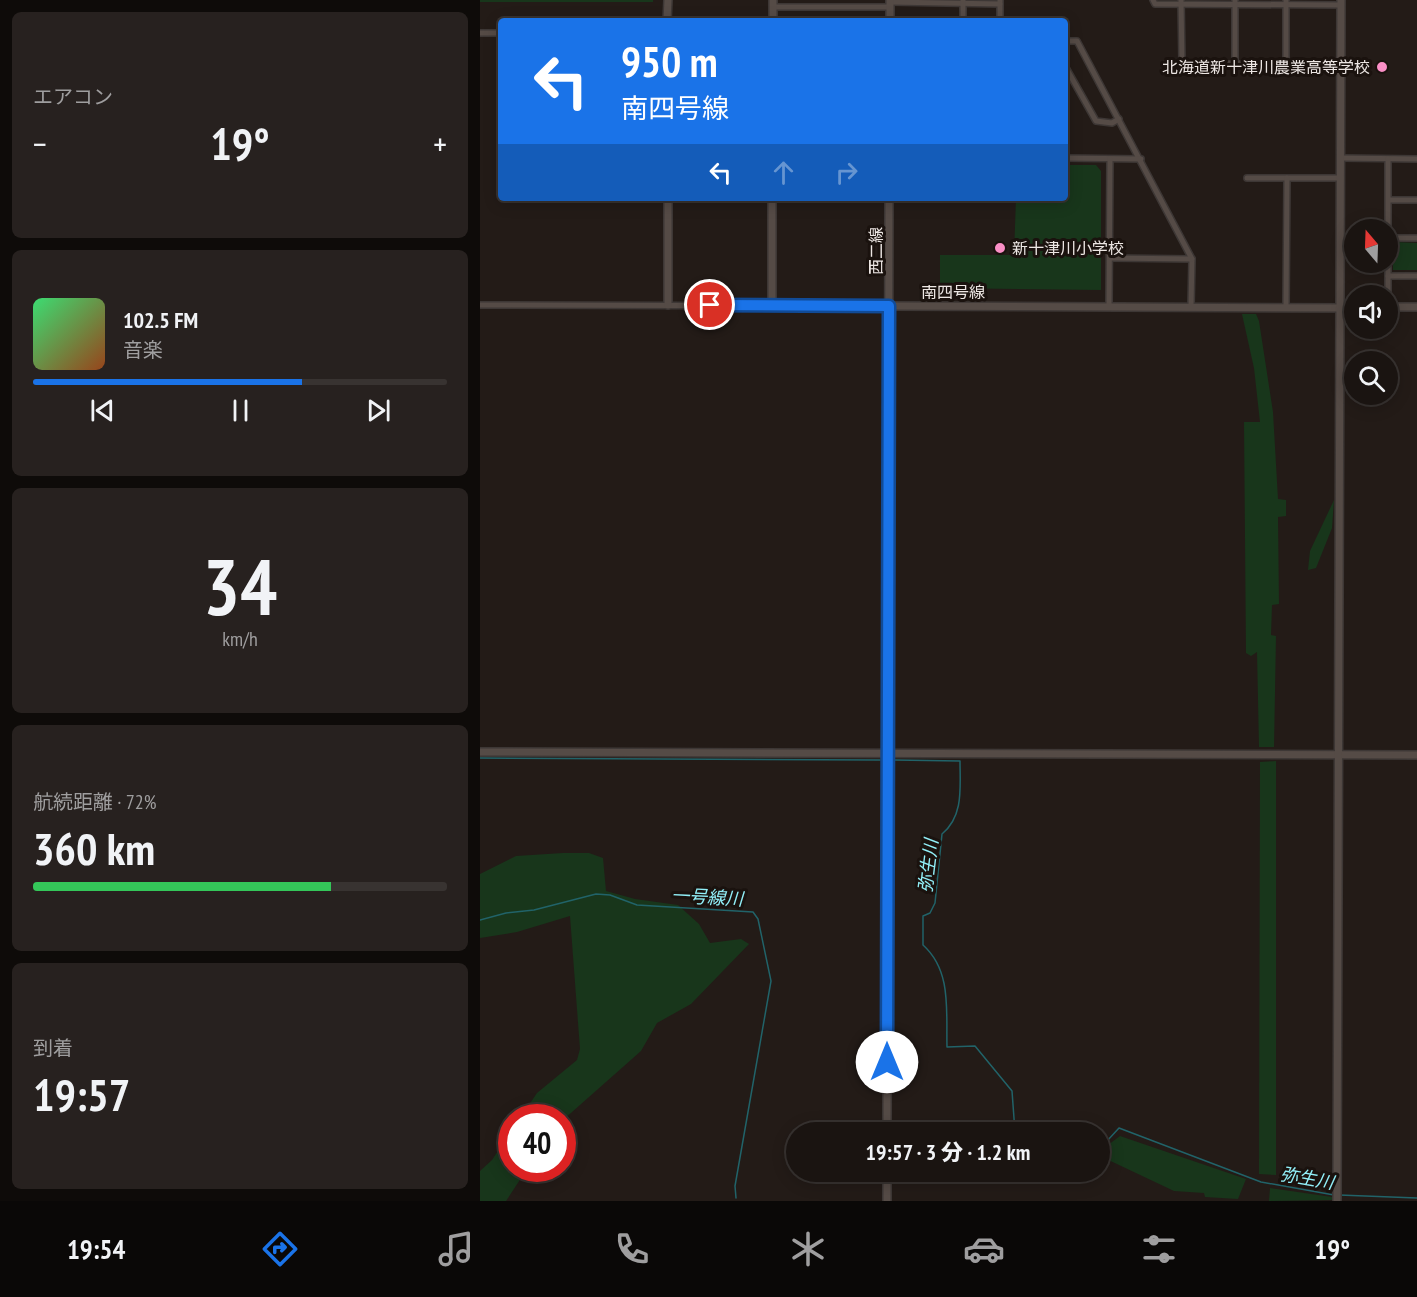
<!DOCTYPE html>
<html lang="ja">
<head>
<meta charset="utf-8">
<style>
	:root { --surface:#1a1411; --page:#27211f; --text:#f1f3f6; --muted:#9f9e9f; --line:#383331; --accent:#1a73e8 }
	body { margin:0; font-family:"PT Sans Narrow","Noto Sans JP",sans-serif; background:var(--page); color:var(--text); height:100vh; display:flex; flex-direction:column; font-size:22px; white-space:nowrap }
	* { box-sizing:border-box; margin:0 }
	p { font-size:20px; color:var(--muted) }
	.icon { flex:none; width:33px; height:33px; fill:none; stroke:currentColor; stroke-width:2; stroke-linecap:round; stroke-linejoin:round }
	.map { position:relative; flex:1; overflow:hidden }
	.panel { display:flex; flex-direction:column; gap:12px; padding:12px; background:#0e0b09; width:480px }
	.panel>* { flex:none }
	.hud { position:absolute; left:18px; top:18px; width:570px; height:183px; border-radius:6px; box-shadow:0 3px 15px #0003,0 0 0 2px var(--line); background:#1a73e8; color:#fff; overflow:hidden }
	.needle { width:39px; rotate:341deg }
	.tools { position:absolute; left:864px; top:219px; display:grid; gap:12px }
	.tools a { display:grid; place-items:center; width:54px; height:54px; border-radius:50%; background:var(--surface); box-shadow:0 3px 15px #0003,0 0 0 2px var(--line); font-size:30px }
	.speed { position:absolute; left:18px; top:1104px; display:flex; gap:12px; font-size:30px; font-weight:700; text-align:center }
	.speed>* { display:grid; place-content:center; width:78px; height:78px; border-radius:50%; background:var(--surface); box-shadow:0 3px 15px #0003,0 0 0 2px var(--line); line-height:1 }
	.speed .limit { border:9px solid #d22; background:#fff; color:#111 }
	.pin { position:absolute; display:grid; place-items:center; width:51px; height:51px; color:#fff; margin:-26px; border:3px solid #fff; border-radius:50%; box-shadow:0 2px 6px #0007 }
	.me { position:absolute; width:66px; margin:-33px; rotate:0deg; stroke-linejoin:round; filter:drop-shadow(0 0 4px #0008) }
	.turn { display:flex; align-items:center; gap:21px; height:126px; padding:0 24px; font-size:27px }
	.turn .icon { width:78px; height:78px; stroke-width:2.5 }
	.turn b { display:block; font-size:42px; line-height:51px }
	.lanes { display:flex; align-items:center; height:57px; padding:0 24px; background:#0003; justify-content:center; gap:30px; direction:ltr }
	.lanes .off { opacity:.35 }
	.big { font-size:45px; font-weight:800; line-height:1.1 }
	.panel .widget { flex:1; display:flex; flex-direction:column; justify-content:center; gap:9px; min-width:0; padding:0 21px; border-radius:9px; background:var(--page) }
	.panel .dial { align-items:center; gap:0 }
	.dial b { font-size:78px; line-height:1 }
	.song { display:flex; align-items:center; gap:18px }
	.cover { width:72px; height:72px; border-radius:9px; background:linear-gradient(135deg,hsl(140 70% 55%),hsl(20 70% 35%)) }
	.played { height:6px; border-radius:3px; background:linear-gradient(90deg,var(--accent) 65%,var(--line) 65%) }
	.keys { display:flex; justify-content:space-around; direction:ltr }
	.heat { display:flex; justify-content:space-between; align-items:center; font-size:33px; direction:ltr }
	.charge { height:9px; border-radius:4px; background:linear-gradient(90deg,#34c759 72%,var(--line) 0) }
	.trip { position:absolute; left:306px; top:1122px; width:324px; height:60px; border-radius:30px; background:var(--surface); box-shadow:0 3px 15px #0003,0 0 0 2px var(--line); font-weight:800; line-height:60px; text-align:center }
	.tab-bar { display:flex; height:96px; justify-content:space-around; align-items:center; background:#0a0807; color:var(--muted) }
	.tab-bar .icon { width:42px; height:42px }
	.tab-bar .active { color:var(--accent) }
	.tab-bar b { font-size:27px; color:var(--text) }
	main { display:flex; flex:1; min-height:0 }
	.map>svg:first-child { display:block }
	.green { fill:#18361b }
	.lines { fill:none; stroke-linecap:round; stroke-linejoin:round }
	.stream { stroke:#216369; stroke-width:1.5 }
	.minor-casing { stroke:#3d3735; stroke-width:8 }
	.tertiary-casing { stroke:#3d3735; stroke-width:10 }
	.minor { stroke:#554b46; stroke-width:5 }
	.tertiary { stroke:#554b46; stroke-width:7 }
	.route-casing { stroke:#114b97; stroke-width:15 }
	.route { stroke:#1a73e8; stroke-width:10 }
	.poi-dot { fill:#fa8fc6; stroke:#1a120e; stroke-width:2 }
	.labels { text-anchor:middle; dominant-baseline:central; stroke-width:6; stroke-linejoin:round; paint-order:stroke }
	.poi-label { font-size:16px; fill:#ece6e3; stroke:#1a120e; text-anchor:end }
	.street-label { font-size:16px; fill:#ece6e3; stroke:#1a120e }
	.water-label { font-size:18px; font-style:italic; fill:#92f0f9; stroke:#1a120e }
</style>
</head>
<body>
<main>
<section class="panel">
<div class="widget"><p>エアコン</p>
<div class="heat"><a>−</a><b class="big">19°</b><a>+</a></div>
</div>
<div class="widget">
<div class="song"><i class="cover"></i><div><b>102.5 FM</b><p>音楽</p></div></div>
<div class="played"></div>
<div class="keys"><svg class="icon" aria-label="previous" viewBox="0 0 24 24"><path d="M18 5L8 12l10 7zM5 5v14"/></svg><svg class="icon" aria-label="pause" viewBox="0 0 24 24"><path d="M8 5v14M16 5v14"/></svg><svg class="icon" aria-label="next" viewBox="0 0 24 24"><path d="M6 5l10 7-10 7zM19 5v14"/></svg></div>
</div>
<div class="widget dial"><b>34</b><p>km/h</p></div>
<div class="widget"><p>航続距離 · 72%</p><b class="big">360 km</b><div class="charge"></div></div>
<div class="widget"><p>到着</p><b class="big">19:57</b></div>
</section>
<div class="map">
<svg width="937" height="1201" viewBox="0 0 937 1201">
	<rect width="100%" height="100%" fill="#231b17"/>
	<g class="green">
		<rect x="0" y="0" width="173" height="2"/>
		<polygon points="585,165 616,165 621,171 621,290 460,288 460,255 534,255 536,198 585,198"/>
		<polygon points="913,242 937,243 937,270 913,270"/>
		<polygon points="762,314 776,314 779,321 793,412 798,499 806,500 806,516 798,517 799,604 792,605 791,635 796,636 794,747 779,747 777,652 771,656 766,653 764,422 780,422 774,368"/>
		<polygon points="854,500 852,528 836,568 828,570 830,551"/>
		<polygon points="796,761 796,1175 779,1174 780,762"/>
		<polygon points="83,853 109,853 123,858 126,891 155,899 198,905 219,924 230,943 261,939 269,944 211,1004 177,1023 161,1051 83,1120 82,1118 41,1117 57,1093 97,1060 100,1049 90,916 37,932 0,938 0,874 36,856"/>
		<polygon points="31,1131 32,1168 47,1169 26,1201 0,1201 0,1171 12,1160"/>
		<polygon points="640,1136 766,1179 758,1199 725,1197 724,1193 694,1191 620,1156 620,1144 628,1145"/>
		<polygon points="790,1188 852,1197 852,1200 789,1201"/>
	</g>
	<g class="lines">
		<g class="stream">
			<polyline points="0,758 400,760"/>
			<path d="M415,760L480,761C480,787 484,816 462,834L455,903L450,913L443,916V945C472,971 466,1011 467,1047L495,1046L532,1091L535,1132"/>
			<polyline points="0,920 26,913 54,910 116,894 130,895 157,905 273,912 278,919 291,981 255,1186 256,1198"/>
			<polyline points="620,1140 627,1141 639,1128 781,1182 854,1195"/>
			<polyline points="859,1195 937,1198"/>
		</g>
		<defs>
			<g id="minor">
				<polyline points="520,0 520,21"/>
				<polyline points="673,0 675,4 861,5"/>
				<polyline points="701,0 702,63"/>
				<polyline points="410,2 520,4"/>
				<polyline points="293,7 410,7"/>
				<polyline points="483,21 483,0"/>
				<polyline points="0,33 21,33"/>
				<polyline points="585,41 597,41 712,259 711,306"/>
				<polyline points="686,64 861,64"/>
				<polyline points="755,64 755,0"/>
				<polyline points="806,64 806,0"/>
				<polyline points="585,66 616,121 632,123 639,119"/>
				<polyline points="585,158 661,159"/>
				<polyline points="861,158 937,159"/>
				<polyline points="767,178 861,178"/>
				<polyline points="909,200 937,200"/>
				<polyline points="909,238 937,238"/>
				<polyline points="630,258 712,259"/>
				<polyline points="908,276 937,276"/>
				<polyline points="0,305 409,306"/>
				<polyline points="629,306 630,159"/>
				<polyline points="908,307 908,159"/>
				<polyline points="806,308 807,178"/>
			</g>
			<g id="tertiary">
				<polyline points="293,0 293,21"/>
				<polyline points="187,21 188,0"/>
				<polyline points="410,21 410,0"/>
				<polyline points="188,198 188,305"/>
				<polyline points="292,305 292,198"/>
				<polyline points="409,306 874,308"/>
				<polyline points="908,307 937,307"/>
				<polyline points="0,752 937,755"/>
				<polyline points="407,1132 409,198"/>
				<polyline points="407,1201 407,1172"/>
				<polyline points="857,1201 861,0"/>
			</g>
		</defs>
		<use href="#minor" class="minor-casing"/>
		<use href="#tertiary" class="tertiary-casing"/>
		<use href="#minor" class="minor"/>
		<use href="#tertiary" class="tertiary"/>
	</g>
	<g class="lines">
		<defs>
			<polyline id="route" points="230,305 409,306 407,1062"/>
		</defs>
		<use href="#route" class="route-casing"/>
		<use href="#route" class="route"/>
	</g>
	<g class="poi-dot">
		<circle cx="902" cy="67" r="6"/>
		<circle cx="520" cy="248" r="6"/>
	</g>
	<g class="labels">
		<g class="poi-label">
			<text x="890" y="67">北海道新十津川農業高等学校</text>
			<text x="532" y="248" text-anchor="start">新十津川小学校</text>
		</g>
		<g class="street-label">
			<text transform="translate(396 251) rotate(-90)">西二線</text>
			<text x="473" y="292">南四号線</text>
		</g>
		<g class="water-label">
			<text transform="translate(448 866) rotate(-83)">弥生川</text>
			<text transform="translate(227 897) rotate(3)">一号線川</text>
			<text transform="translate(827 1178) rotate(10)">弥生川</text>
		</g>
	</g>
</svg>
<div class="tools">
<a><svg class="needle" viewBox="-14 -14 28 28"><path d="M0-13l5 13h-10z" fill="#e53935"/><path d="M0 13l5-13h-10z" fill="#9f9e9f"/></svg></a>
<a><svg class="icon" aria-label="sound" viewBox="0 0 24 24"><path d="M4 9h4l5-4v14l-5-4H4zM17 9q2 3 0 6"/></svg></a>
<a><svg class="icon" aria-label="search" viewBox="0 0 24 24"><circle cx="10" cy="10" r="6"/><path d="M15 15l6 6"/></svg></a>
</div>
<div class="speed"><div class="limit">40</div></div>
<div class="pin" style="left:230px;top:305px;background:#d93025"><svg class="icon" aria-label="arrive" viewBox="0 0 24 24"><path d="M6 21V4h12l-3 4 3 4H6"/></svg></div>
<svg class="me" style="left:407px;top:1062px" viewBox="-20 -20 40 40"><circle r="19" fill="#fff"/><path d="M0-13L10 11 0 6-10 11z" fill="#1a73e8"/></svg>
<div class="trip">19:57 · 3 分 · 1.2 km</div>
<div class="hud">
<div class="turn"><svg class="icon" aria-label="left" viewBox="0 0 24 24"><path d="M17 20v-9H6M10 6l-5 5 5 5"/></svg><div><b>950 m</b>南四号線</div></div>
<div class="lanes"><svg class="icon" aria-label="left" viewBox="0 0 24 24"><path d="M17 20v-9H6M10 6l-5 5 5 5"/></svg><svg class="icon off" aria-label="ahead" viewBox="0 0 24 24"><path d="M12 20V5M6 11l6-6 6 6"/></svg><svg class="icon off" aria-label="right" viewBox="0 0 24 24"><path d="M7 20v-9h11M14 6l5 5-5 5"/></svg></div>
</div>
</div>
</main>
<nav class="tab-bar">
<b>19:54</b>
<svg class="icon active" aria-label="directions" viewBox="0 0 24 24"><path d="M12 3l9 9-9 9-9-9zM9 14v-3h6M13 9l2 2-2 2"/></svg>
<svg class="icon" aria-label="music" viewBox="0 0 24 24"><path d="M9 18V5l10-2v13"/><circle cx="6" cy="18" r="3"/><circle cx="16" cy="16" r="3"/></svg>
<svg class="icon" aria-label="phone" viewBox="0 0 24 24"><path d="M5 4h4l2 5-3 2q2 4 5 5l2-3 5 2v4C11 20 4 13 5 4z"/></svg>
<svg class="icon" aria-label="climate" viewBox="0 0 24 24"><path d="M12 3v18M4 7l16 10M4 17L20 7"/></svg>
<svg class="icon" aria-label="car" viewBox="0 0 24 24"><path d="M5 17H2v-5l4-1 3-4h7l3 4 3 1v5h-3M9 17h6M6 11h13"/><circle cx="7" cy="17" r="2"/><circle cx="17" cy="17" r="2"/></svg>
<svg class="icon" aria-label="filters" viewBox="0 0 24 24"><path d="M4 7h16M4 17h16"/><circle cx="9" cy="7" r="2"/><circle cx="15" cy="17" r="2"/></svg>
<b>19°</b>
</nav>
</body>
</html>
